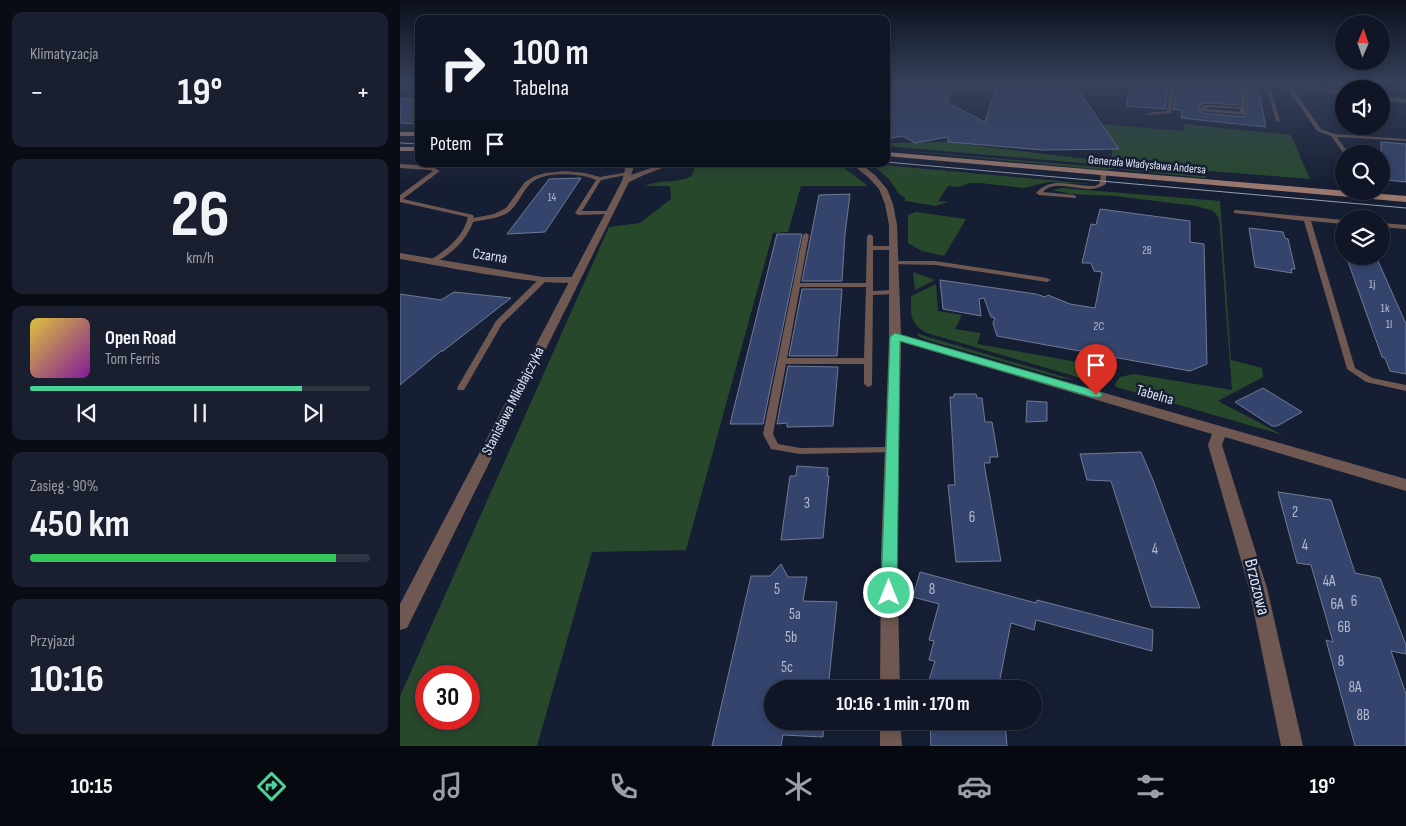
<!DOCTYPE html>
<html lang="pl">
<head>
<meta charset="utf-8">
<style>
	:root { --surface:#101626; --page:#191f2e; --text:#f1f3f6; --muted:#9c9fa7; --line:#303543; --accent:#4cd39a }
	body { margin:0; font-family:"Sofia Sans Condensed",sans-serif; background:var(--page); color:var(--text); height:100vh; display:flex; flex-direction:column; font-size:19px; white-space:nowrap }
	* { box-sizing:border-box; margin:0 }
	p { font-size:16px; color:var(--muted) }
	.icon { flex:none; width:28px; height:28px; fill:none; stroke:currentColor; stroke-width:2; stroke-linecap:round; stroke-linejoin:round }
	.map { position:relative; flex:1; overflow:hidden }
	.details { display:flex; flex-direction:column; gap:12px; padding:12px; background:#090c15; width:400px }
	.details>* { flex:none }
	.guide { position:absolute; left:15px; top:15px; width:475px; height:152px; border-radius:10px; box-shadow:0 2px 8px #0003,0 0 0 1px var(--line); background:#101626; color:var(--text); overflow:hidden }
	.needle { width:32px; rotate:2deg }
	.buttons { position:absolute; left:935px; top:15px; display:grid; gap:10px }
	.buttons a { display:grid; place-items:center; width:55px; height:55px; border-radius:50%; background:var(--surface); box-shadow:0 2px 8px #0003,0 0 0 1px var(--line); font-size:25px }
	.speed { position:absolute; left:15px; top:665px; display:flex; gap:10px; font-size:25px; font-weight:700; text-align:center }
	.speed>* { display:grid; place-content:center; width:65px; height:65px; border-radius:50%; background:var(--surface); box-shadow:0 2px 8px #0003,0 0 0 1px var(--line); line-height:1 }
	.speed .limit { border:8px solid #d22; background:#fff; color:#111 }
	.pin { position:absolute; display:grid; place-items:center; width:42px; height:42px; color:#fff; margin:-51px -21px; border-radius:50% 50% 50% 0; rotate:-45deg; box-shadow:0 0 5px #0007 }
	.pin .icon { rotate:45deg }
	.me { position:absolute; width:55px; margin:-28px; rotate:0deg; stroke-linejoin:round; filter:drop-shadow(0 0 4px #0008) }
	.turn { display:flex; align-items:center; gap:18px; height:105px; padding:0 15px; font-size:22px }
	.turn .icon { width:65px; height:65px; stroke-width:2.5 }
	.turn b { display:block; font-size:35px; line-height:42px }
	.then { display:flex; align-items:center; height:48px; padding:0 15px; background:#0003; gap:10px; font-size:19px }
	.big { font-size:38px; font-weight:700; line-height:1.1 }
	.details .card { flex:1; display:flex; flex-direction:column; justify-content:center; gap:8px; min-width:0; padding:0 18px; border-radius:10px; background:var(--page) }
	.details .dial { align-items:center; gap:0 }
	.dial b { font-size:65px; line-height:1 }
	.song { display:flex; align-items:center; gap:15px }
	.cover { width:60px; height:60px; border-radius:8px; background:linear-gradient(135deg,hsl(50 70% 55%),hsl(290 70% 35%)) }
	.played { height:5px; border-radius:2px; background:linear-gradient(90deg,var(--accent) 80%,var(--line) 80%) }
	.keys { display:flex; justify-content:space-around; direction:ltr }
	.heat { display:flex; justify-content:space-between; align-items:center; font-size:28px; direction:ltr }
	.charge { height:8px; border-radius:4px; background:linear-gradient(90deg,#34c759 90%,var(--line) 0) }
	.trip { position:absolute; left:364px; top:680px; width:278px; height:50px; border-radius:25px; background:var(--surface); box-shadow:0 2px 8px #0003,0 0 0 1px var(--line); font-weight:700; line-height:50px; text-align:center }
	.menu { display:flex; height:80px; justify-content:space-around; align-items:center; background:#06090f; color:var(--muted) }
	.menu .icon { width:35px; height:35px }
	.menu .active { color:var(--accent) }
	.menu b { font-size:22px; color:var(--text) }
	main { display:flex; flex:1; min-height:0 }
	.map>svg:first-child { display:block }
	.green { fill:#27482b; fill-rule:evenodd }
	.building { fill:#35446c; stroke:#6f7b95 }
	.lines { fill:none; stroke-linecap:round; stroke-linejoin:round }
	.service { fill:#6e5851; fill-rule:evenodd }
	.minor { fill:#6e5851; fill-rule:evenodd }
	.tertiary { fill:#6e5851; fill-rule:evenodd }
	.secondary { fill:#9b786d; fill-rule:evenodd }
	.tram { stroke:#979eaf; stroke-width:1 }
	.route { fill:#4cd39a; stroke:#318964 }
	.labels { text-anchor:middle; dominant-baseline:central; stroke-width:5; stroke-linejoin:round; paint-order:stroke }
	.far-number-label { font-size:11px; fill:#b3bbd0 }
	.far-street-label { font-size:12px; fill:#dde3f2; stroke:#161e33 }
	.number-label { font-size:12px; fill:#b3bbd0 }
	.street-label { font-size:15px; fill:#dde3f2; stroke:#161e33 }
	.near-number-label { font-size:15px; fill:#b3bbd0 }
	.near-street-label { font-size:18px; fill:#dde3f2; stroke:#161e33 }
</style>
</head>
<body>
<main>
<section class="details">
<div class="card"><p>Klimatyzacja</p>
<div class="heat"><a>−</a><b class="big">19°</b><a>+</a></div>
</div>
<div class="card dial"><b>26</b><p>km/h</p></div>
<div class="card">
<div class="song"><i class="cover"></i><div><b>Open Road</b><p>Tom Ferris</p></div></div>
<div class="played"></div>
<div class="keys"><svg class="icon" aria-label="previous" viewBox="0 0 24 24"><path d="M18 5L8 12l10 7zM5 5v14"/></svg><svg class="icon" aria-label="pause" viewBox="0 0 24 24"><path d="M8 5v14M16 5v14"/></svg><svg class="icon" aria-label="next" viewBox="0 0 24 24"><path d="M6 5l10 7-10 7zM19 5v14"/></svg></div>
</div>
<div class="card"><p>Zasięg · 90%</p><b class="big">450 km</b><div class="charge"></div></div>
<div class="card"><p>Przyjazd</p><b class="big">10:16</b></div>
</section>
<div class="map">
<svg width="1006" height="746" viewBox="0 0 1006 746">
	<rect width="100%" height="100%" fill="#161e33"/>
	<g class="green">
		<polygon points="702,124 783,131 784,124 891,135 910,179 712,163 715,166 486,146 486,143 547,142 711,162 713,141"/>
		<polygon points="486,149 806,176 806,178 715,169 705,170"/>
		<path d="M301,164H439L468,186H401L388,232L373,233L286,550L192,552L137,746H0V696L209,227L240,223L271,199L270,186H244C260,179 277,184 292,176L295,165ZM69,676V719H26V676Z"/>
		<polygon points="471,164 692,184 648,182 624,188 580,183 569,183 559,187 548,186 538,201 548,202 536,206 505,201 505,198 499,194 489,179"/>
		<polygon points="662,188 820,201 831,360 862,368 863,377 818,401 883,435 716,387 715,384 720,377 734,374 832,390 819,218 813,211 796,206 715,196 671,194 652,190"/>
		<polygon points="516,212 566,219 544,256 522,251 508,243 508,215"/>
		<polygon points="513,272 535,280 515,290"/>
		<path d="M536,284L538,311L562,315L555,329L581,333L577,344L683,363L693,369V374L684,379L527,333C509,323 511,315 511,296Z"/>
		<polygon points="518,333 525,336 674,380 660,378 527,340 518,336"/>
	</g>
	<g class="building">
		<polygon points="486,83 537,83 552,90 546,102 585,122 597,85 639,87 641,84 676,87 719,149 643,150 548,142 548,137 515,143 503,136 486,139"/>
		<polygon points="731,83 769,83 765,109 726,106"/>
		<polygon points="777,83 837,83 839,105 808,103 801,104 799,106 802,113 844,117 847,108 845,83 854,84 855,86 858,87 866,127 781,118 782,110 773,110"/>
		<polygon points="0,99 19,99 19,124 0,123"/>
		<polygon points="981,142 1006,144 1006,182 986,180 981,175"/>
		<polygon points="181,178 145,232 107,234 149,179"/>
		<polygon points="450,194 445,234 442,281 402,281 419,195"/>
		<polygon points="700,209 790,221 790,242 804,244 807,364 790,371 597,336 593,323 595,318 591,317 584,298 579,299 581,316 543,309 540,280 636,294 645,297 648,295 670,304 695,308 702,272 694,271 691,263 682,263 691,224 696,225"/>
		<polygon points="849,228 883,232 885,238 888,239 895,269 891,269 892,273 855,267"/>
		<polygon points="377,234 402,234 363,424 330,424"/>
		<polygon points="946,256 978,261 1006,324 1006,374 990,371 985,358 982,357"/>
		<polygon points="402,289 442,289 437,356 389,356"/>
		<polygon points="54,292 111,298 43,351 41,351 0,385 0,294 41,300"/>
		<polygon points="388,366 438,367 433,426 387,427 387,423 377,424"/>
		<polygon points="863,388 902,412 877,426 872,426 835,402"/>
		<polygon points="554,394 576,394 577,398 582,398 585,422 592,422 598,457 590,457 590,463 584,463 601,561 556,562 548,485 555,485 550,397 554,397"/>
		<polygon points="627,401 647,402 647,421 626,422"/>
		<polygon points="741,452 753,480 800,608 751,607 711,481 687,480 680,454"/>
		<polygon points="397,466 428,468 427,476 429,476 423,538 381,540 390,476 396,476"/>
		<polygon points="878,492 931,500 955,573 980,578 1006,645 1006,654 991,651 1006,694 1006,746 955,746 926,640 933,642 911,565 897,563"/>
		<polygon points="381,564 388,577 407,577 403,601 437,602 428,689 372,689 372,721 424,721 423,737 383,735 381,746 312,746 351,576 370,576"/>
		<polygon points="520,572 636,603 637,600 753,630 752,651 636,620 634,630 611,623 598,689 534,689 536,682 529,680 535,661 529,660 534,641 529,640 539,604 513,597"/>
		<polygon points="530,721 605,721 607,746 531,746"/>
	</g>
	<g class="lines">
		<g class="service">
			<polygon points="771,83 775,83 771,113 746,115 748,113 767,111"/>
			<path d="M839,83H843C845,94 846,105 844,115L802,111L801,106L808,105L841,107ZM808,107L840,109V112L806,109Z"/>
			<polygon points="867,83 871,83 870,86 880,122 876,121 866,86"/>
			<polygon points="891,85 894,86 892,88 921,129 934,134 1006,139 1006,141 937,137 949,154 944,154 931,136 917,131 888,88"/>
			<path d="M0,164L31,166L40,171L3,199L73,215L74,218L94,214L106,208L125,182L135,176L145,173L165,171L185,173L200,177L228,172L231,174L201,180L182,211H212L213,212L210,214L178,215L175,213L196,180C181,173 144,171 131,183C123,190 119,203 110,211C100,219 85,219 73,222C67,240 49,257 31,264L28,262L29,261C46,250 63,238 68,217L0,202V195L33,171L30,170L0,168Z"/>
			<path d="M701,172L706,173V184C686,198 658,176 643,192L674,195L676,196V198L639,195L636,193C652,175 674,187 695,186L700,183Z"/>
			<polygon points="836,210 944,220 944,224 911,221 955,368 972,378 1006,385 1006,391 966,382 947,369 904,221 834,213 834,211"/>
			<polygon points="981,223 1006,225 1006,229 981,227"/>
			<path d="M406,233L409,235L400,283H466L467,236L470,234L473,236V246H493L496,248L493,250H473V291L494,290L498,292L494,294L473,295L472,384L471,386L468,387L464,384V364H386L373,434L378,444L400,448L492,447L496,448L497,450L496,452L400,454L371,449L363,434L403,235ZM400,287H466L464,358H387Z"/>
			<polygon points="493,261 535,261 647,278 651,280 647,282 535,265 491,264 491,262"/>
			<polygon points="140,278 146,278 147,280 102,324 64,390 58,390 57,388 96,321"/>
		</g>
		<g class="minor">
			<polygon points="866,83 880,83 944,91 944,95"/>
			<polygon points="981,96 1006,99 1006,103 981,100"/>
			<polygon points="452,164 461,164 475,175 487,189 493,204 497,225 501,335 1006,479 1006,491 825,437 822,445 867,588 903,746 881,746 849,588 808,445 812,434 501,342 497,554 500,689 480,689 481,554 489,337 489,225 485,204 479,189 469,178"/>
			<path d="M0,253L143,277H175L180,280C167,292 26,263 0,259Z"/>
			<polygon points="480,721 500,721 502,746 480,746"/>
		</g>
		<polygon class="tertiary" points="223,164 231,164 233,169 231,175 262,164 273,164 244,175 229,182 7,628 0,630 0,604 222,181 225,169"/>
		<g class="secondary">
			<rect x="0" y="132" width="19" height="4"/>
			<rect x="0" y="147" width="19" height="4"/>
			<polygon points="486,152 1006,196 1006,202 486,156"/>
		</g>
		<g class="tram">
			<polyline points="0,143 19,144"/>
			<polyline points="486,162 1006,208"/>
		</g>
	</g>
	<linearGradient id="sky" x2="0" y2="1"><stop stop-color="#0c101c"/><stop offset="0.44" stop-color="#36415b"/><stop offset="1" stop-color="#36415b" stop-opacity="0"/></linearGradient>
	<rect width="1006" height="187" fill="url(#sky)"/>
	<polygon class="route" points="495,333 700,392 702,395 700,397 692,397 500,341 497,593 495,597 489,599 484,597 481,593 490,337"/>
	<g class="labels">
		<g class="far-number-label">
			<text x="152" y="197">14</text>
			<text x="747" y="250">2B</text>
		</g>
		<g class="far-street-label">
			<text transform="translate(747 165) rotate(5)">Generała Władysława Andersa</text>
		</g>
		<g class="number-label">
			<text x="972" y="284">1j</text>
			<text x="985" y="308">1k</text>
			<text x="989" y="324">1l</text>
			<text x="699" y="326">2C</text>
		</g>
		<g class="street-label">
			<text transform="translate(90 256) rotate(9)">Czarna</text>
			<text transform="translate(755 395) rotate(16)">Tabelna</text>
			<text transform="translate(113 401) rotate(-63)">Stanisława Mikołajczyka</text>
		</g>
		<g class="near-number-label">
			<text x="407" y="503">3</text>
			<text x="895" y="512">2</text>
			<text x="572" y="517">6</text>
			<text x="905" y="545">4</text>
			<text x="755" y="549">4</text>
			<text x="929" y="581">4A</text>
			<text x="377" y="589">5</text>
			<text x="532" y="589">8</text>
			<text x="954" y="601">6</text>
			<text x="937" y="604">6A</text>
			<text x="395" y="614">5a</text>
			<text x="944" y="627">6B</text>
			<text x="391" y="637">5b</text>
			<text x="941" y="661">8</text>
			<text x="387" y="667">5c</text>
			<text x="955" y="687">8A</text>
			<text x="963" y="715">8B</text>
		</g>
		<g class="near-street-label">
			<text transform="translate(857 587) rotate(76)">Brzozowa</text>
		</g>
	</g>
</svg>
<div class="buttons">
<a><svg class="needle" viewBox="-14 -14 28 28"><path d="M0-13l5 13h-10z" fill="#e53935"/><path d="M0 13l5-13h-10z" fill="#9c9fa7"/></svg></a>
<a><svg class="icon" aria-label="sound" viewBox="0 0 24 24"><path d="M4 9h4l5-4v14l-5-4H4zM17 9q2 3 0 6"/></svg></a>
<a><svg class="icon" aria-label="search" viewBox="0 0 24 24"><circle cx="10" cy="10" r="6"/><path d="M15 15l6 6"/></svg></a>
<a><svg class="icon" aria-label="layers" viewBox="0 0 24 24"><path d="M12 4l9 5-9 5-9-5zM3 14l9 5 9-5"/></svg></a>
</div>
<div class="speed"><div class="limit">30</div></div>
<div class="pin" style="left:696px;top:395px;background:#d93025"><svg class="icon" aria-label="arrive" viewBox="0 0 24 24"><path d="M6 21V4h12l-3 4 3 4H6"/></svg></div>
<svg class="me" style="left:489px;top:593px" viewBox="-20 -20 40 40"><circle r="17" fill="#4cd39a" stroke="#fff" stroke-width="3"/><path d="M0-11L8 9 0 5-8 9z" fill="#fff"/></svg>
<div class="trip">10:16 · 1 min · 170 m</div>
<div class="guide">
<div class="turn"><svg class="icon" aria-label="right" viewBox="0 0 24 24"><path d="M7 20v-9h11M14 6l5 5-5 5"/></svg><div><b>100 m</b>Tabelna</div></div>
<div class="then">Potem<svg class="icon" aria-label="arrive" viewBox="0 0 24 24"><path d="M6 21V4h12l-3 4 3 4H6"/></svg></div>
</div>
</div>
</main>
<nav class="menu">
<b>10:15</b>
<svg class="icon active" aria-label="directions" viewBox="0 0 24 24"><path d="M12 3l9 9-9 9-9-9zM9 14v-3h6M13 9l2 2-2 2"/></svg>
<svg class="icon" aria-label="music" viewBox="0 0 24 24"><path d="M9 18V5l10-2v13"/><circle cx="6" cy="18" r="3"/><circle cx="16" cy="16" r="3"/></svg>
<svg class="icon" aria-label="phone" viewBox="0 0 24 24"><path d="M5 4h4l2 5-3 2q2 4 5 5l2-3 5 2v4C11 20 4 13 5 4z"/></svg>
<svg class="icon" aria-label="climate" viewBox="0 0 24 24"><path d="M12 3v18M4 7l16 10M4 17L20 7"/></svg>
<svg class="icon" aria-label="car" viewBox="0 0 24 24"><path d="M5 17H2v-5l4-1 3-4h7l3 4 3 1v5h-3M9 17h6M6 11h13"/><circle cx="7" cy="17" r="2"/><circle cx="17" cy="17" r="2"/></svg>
<svg class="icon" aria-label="filters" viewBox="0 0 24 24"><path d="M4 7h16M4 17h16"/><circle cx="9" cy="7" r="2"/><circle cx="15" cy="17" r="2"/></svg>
<b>19°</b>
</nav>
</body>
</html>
